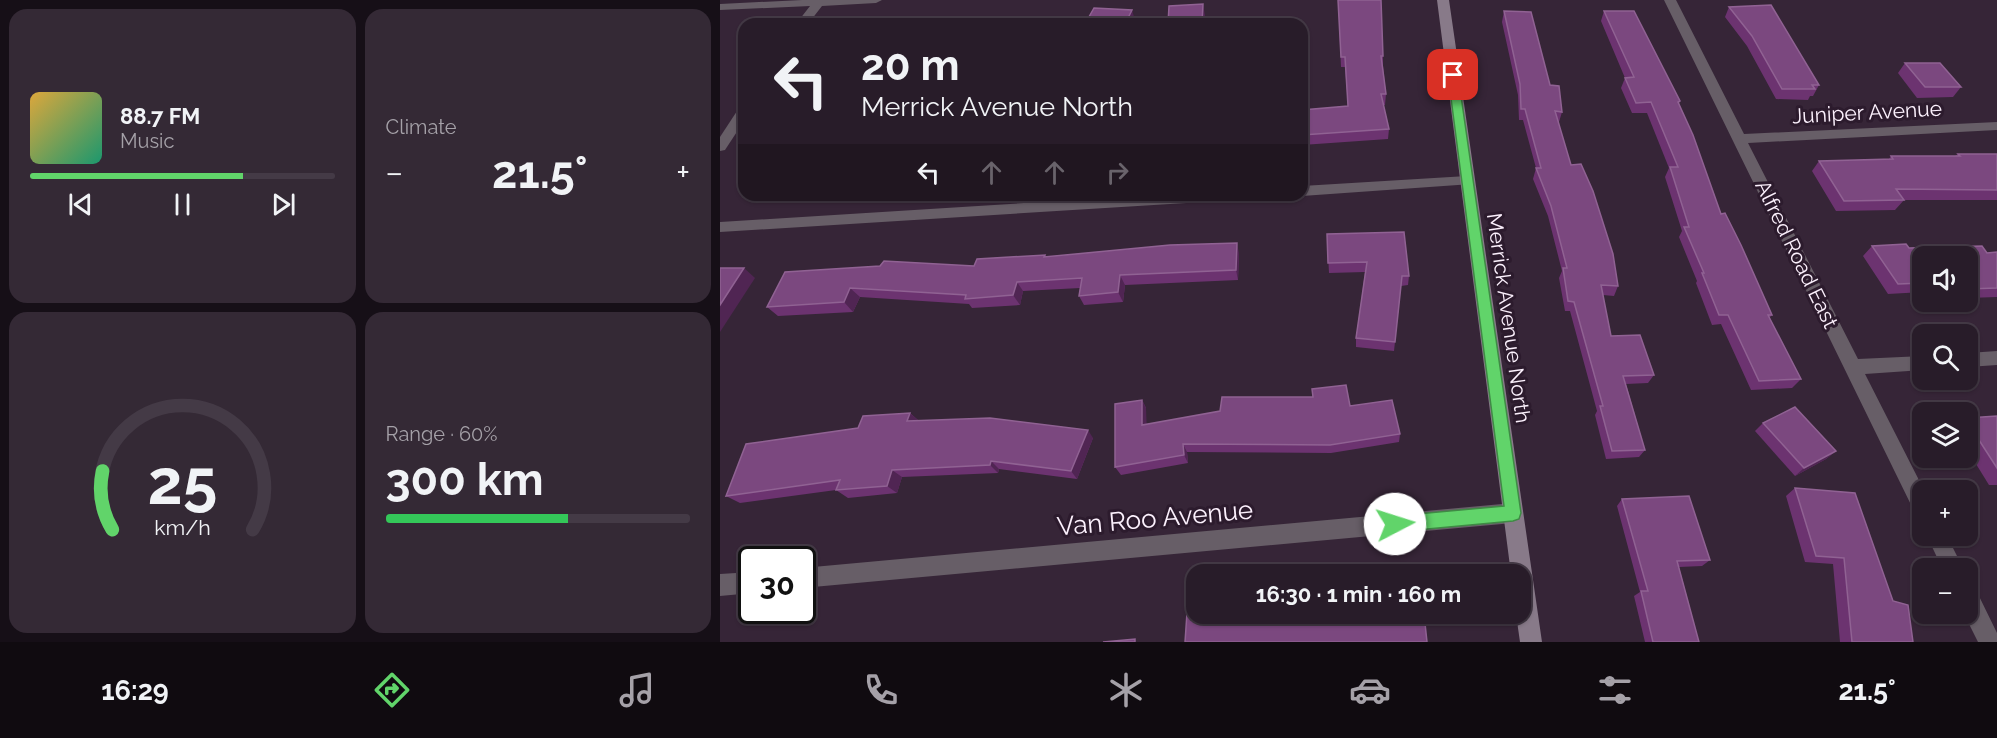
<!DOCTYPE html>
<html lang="en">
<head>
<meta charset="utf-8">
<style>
	:root { --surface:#281c29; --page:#342935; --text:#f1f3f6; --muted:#a5a1a8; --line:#443a46; --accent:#61d46a }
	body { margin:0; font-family:Raleway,sans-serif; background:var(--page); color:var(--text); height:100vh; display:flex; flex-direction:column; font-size:22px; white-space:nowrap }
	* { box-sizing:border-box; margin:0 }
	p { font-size:20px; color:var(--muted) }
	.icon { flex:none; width:33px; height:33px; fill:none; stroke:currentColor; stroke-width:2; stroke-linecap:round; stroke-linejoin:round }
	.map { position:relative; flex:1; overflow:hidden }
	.sheet { display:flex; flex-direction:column; gap:9px; padding:9px; background:#160f17; width:720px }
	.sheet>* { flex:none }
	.banner { position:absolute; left:18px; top:18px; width:570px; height:183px; border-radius:18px; box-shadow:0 2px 4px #0004,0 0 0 2px var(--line); background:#281c29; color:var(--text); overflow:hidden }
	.buttons { position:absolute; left:1192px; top:246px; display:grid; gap:12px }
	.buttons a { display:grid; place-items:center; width:66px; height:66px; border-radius:12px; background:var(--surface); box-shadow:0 2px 4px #0004,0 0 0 2px var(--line); font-size:30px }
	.speed { position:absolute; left:18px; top:546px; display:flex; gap:12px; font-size:30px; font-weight:700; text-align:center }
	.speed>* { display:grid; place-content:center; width:78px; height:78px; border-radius:50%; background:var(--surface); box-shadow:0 2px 4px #0004,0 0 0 2px var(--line); line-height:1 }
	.speed .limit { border:3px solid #111; border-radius:9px; background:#fff; color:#111 }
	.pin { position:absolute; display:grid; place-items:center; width:51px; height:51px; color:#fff; margin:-26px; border-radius:12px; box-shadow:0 3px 9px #0006 }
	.me { position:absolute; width:66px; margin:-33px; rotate:85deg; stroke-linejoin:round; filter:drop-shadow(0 0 4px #0008) }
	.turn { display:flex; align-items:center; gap:21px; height:126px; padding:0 24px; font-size:27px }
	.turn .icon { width:78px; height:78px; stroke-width:2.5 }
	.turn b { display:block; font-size:42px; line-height:51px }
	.lanes { display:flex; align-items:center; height:57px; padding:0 24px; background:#0003; justify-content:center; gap:30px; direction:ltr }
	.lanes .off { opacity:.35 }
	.big { font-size:45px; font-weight:700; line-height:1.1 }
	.sheet .card { flex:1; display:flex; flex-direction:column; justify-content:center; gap:9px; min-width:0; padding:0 21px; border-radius:18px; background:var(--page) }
	.sheet .dial { align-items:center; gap:0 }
	.dial svg { height:156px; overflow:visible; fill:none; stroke:var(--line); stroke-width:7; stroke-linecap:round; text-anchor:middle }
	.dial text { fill:var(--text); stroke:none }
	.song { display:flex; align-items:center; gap:18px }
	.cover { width:72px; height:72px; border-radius:9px; background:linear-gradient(135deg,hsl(40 70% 55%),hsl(160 70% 35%)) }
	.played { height:6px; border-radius:3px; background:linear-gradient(90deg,var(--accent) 70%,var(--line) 70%) }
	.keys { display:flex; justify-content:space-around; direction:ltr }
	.heat { display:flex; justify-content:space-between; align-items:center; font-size:33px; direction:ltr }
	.charge { height:9px; border-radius:4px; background:linear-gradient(90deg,#34c759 60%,var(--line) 0) }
	.sheet .tiles { flex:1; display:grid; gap:9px; grid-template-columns:repeat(2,1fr) }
	.trip { position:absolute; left:466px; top:564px; width:345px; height:60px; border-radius:18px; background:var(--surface); box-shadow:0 2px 4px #0004,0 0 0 2px var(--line); font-weight:700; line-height:60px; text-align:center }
	.dock { display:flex; height:96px; justify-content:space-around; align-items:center; background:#100b10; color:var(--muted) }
	.dock .icon { width:42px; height:42px }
	.dock .active { color:var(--accent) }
	.dock b { font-size:27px; color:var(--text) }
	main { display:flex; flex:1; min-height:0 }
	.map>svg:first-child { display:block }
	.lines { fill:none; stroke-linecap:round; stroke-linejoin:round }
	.minor { fill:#675e67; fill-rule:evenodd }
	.secondary { fill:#887a89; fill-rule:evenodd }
	.wall { fill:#6c3370 }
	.shaded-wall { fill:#502553 }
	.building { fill:#7b487f; stroke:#906293; stroke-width:1.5 }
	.route { fill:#61d46a; stroke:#3f8a45; stroke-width:1.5 }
	.labels { text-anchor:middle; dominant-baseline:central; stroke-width:6; stroke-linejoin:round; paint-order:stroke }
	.street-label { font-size:21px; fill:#fcf1fd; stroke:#2c1b2d }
	.near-street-label { font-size:26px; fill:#fcf1fd; stroke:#2c1b2d }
</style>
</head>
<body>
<main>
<section class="sheet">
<div class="tiles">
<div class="card">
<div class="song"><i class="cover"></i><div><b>88.7 FM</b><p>Music</p></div></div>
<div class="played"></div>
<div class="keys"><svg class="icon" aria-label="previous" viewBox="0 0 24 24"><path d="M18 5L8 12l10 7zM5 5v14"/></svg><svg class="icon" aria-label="pause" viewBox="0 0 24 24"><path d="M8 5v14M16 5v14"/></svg><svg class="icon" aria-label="next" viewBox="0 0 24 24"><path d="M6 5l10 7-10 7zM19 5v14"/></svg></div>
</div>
<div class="card"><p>Climate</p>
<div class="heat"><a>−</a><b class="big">21.5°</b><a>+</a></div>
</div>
<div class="card dial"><svg viewBox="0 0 100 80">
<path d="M14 69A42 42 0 1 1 86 69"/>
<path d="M14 69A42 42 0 0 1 9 39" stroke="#61d46a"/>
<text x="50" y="56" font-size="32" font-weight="700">25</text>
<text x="50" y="72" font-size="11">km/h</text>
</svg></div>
<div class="card"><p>Range · 60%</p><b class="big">300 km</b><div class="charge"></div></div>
</div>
</section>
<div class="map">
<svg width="1277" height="642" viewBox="0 0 1277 642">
	<rect width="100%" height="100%" fill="#362537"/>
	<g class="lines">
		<g class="minor">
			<polygon points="82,0 162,0 156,3 102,6 88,24 76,24 90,6 0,10 0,4"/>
			<polygon points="944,0 956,0 1024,134 1277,122 1277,130 1028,143 1138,359 1203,356 1203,370 1145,374 1204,490 1203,518 1196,515"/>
			<polygon points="24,107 24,121 5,150 0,151 0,137 19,108"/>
			<polygon points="747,176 752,178 754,181 752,184 582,196 579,195 582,195 582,186"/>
			<polygon points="433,195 522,195 515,200 0,232 0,222"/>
			<polygon points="1277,351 1277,365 1248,367 1248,353"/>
			<polygon points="793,503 800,506 803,513 800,520 793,523 82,588 82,568"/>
			<polygon points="1207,536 1227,536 1243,568 1222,568"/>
			<polygon points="32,572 32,593 0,596 0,574"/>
			<polygon points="1248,587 1256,590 1277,633 1277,642 1258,642 1244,614 1248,614"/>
		</g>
		<polygon class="secondary" points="717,0 729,0 822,642 800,642 796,614 801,614 801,574 791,574"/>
	</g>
	<g class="wall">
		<polygon points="618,0 663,56 663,66 666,94 665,105 663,105 669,129 668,139 582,145 582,110 628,106 625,67 621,67"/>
		<polygon points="1009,7 1099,85 1093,96 1090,96 1088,100 1056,99 1027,46 1005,17"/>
		<polygon points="784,11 830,85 842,112 839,122 838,122 851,165 898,286 894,296 883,295 891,336 934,375 928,383 906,384 925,450 919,457 886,459 875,415 877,411 850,311 845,311 839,278 842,271 828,216 813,179 816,168 803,120 799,120 798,95 782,22"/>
		<polygon points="884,11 960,101 959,104 1001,214 1052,315 1049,318 1081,379 1072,388 1031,390 1001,324 992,325 976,283 977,281 959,237 962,231 945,177 949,168 927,113 912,113 901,88 905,78 881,21"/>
		<polygon points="1185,63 1241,87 1233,97 1197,98 1178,73"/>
		<polygon points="1238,154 1277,154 1277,200 1184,200 1175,210 1116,211 1092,171 1099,161 1169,159 1171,156 1235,156"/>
		<polygon points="607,234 689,276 688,285 681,286 674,351 636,347 636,338 645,272 609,273"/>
		<polygon points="1152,246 1267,253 1277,252 1277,297 1248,298 1248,256 1203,256 1203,292 1168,294 1143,256"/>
		<polygon points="519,253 518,280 405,285 403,302 364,305 359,296 360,288 303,291 300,305 252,308 249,304 140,297 133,312 58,316 47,307 65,272 254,266 325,255 326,256"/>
		<polygon points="422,400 426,408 426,424 630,406 680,434 679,442 611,453 467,452 468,463 401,475 395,467"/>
		<polygon points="190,413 199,421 373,438 357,479 279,469 278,473 182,477 177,493 128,498 116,490 20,503 6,496 138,428"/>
		<polygon points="1277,416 1277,485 1269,485 1248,451 1248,418"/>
		<polygon points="1043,423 1116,451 1106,459 1075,476 1035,431"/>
		<polygon points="1075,488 1173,601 1193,642 1120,642 1113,564 1085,562 1066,496"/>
		<polygon points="902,499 990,560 982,566 959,567 979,642 925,642 914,596 920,592 897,506"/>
	</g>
	<g class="shaded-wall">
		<polygon points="483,4 485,15 485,24 482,24"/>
		<polygon points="412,10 415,20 413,24 405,24"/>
		<polygon points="517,243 519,253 518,280 516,270"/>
		<polygon points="24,268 35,278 0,332 0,305"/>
		<polygon points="400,275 405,285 403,302 398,292"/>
		<polygon points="297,282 303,291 300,305 293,295"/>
		<polygon points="130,288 140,297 133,312 124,302"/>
		<polygon points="422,400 426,408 427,433 422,425"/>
		<polygon points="190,413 199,421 187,421"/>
		<polygon points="368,430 373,438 357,479 351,471"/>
		<polygon points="463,444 467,452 468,463 464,455"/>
		<polygon points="1116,451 1106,459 1075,476 1084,468"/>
		<polygon points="271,461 279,469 278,473 270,465"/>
		<polygon points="172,470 182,477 177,493 167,486"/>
	</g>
	<g class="building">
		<polygon points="618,0 661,0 663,56 661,56 666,94 661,94 669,129 582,135 582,110 628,106 625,57 621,57"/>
		<polygon points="483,4 482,24 448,24 449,6"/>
		<polygon points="1051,5 1099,85 1092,85 1095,89 1062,89 1032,36 1009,7"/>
		<polygon points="374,8 412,10 405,24 365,24"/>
		<polygon points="784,11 811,12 830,85 839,86 842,112 835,111 851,165 861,164 873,191 893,254 898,286 881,285 891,336 920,335 934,375 903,376 925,450 892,451 880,406 883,406 854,302 848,301 843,268 847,268 831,206 816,168 821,168 805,109 801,109 800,84"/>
		<polygon points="884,11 914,11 960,101 958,102 973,135 1001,214 1005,213 1021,245 1052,315 1048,315 1081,379 1039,381 1008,315 999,315 982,273 984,273 964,227 969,227 950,167 958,167 931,102 916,103 905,78 914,77"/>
		<polygon points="1185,63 1220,63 1241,87 1205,87"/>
		<polygon points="1238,154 1277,154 1277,190 1176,189 1184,200 1124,201 1099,161 1173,159 1171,156 1240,156"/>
		<polygon points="684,232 689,276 682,276 675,342 636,338 647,262 608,263 607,234"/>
		<polygon points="517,243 516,270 400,275 398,292 359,296 362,278 297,282 293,295 245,299 246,295 130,288 124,302 47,307 65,272 160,266 164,261 254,266 257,259 325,255 324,257 450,245"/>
		<polygon points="1186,244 1189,248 1262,246 1267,253 1277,252 1277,288 1248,289 1248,256 1203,256 1203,283 1178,284 1152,246"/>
		<polygon points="0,268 24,268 0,305"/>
		<polygon points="626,385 630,406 672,400 680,434 610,445 463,444 464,455 395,467 395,404 422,400 422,425 500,411 502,397 593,397 592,389"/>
		<polygon points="1075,407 1116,451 1084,468 1043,423"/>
		<polygon points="190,413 187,421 270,418 368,430 351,471 271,461 270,465 172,470 167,486 116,490 120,480 6,496 26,444 138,428 143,416"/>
		<polygon points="1277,416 1277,468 1248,423 1248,418"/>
		<polygon points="1075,488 1135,493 1173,601 1188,605 1193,642 1132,642 1124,558 1096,556"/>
		<polygon points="969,496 990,560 957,561 979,642 933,642 921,591 928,591 902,499"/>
		<polygon points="477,612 477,614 704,614 707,642 465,642 467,613"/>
		<polygon points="415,639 415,642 383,642"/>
	</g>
	<polygon class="route" points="733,72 738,75 801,513 799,519 793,521 675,532 669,530 666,524 669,518 675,516 784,506 728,75"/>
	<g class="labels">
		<g class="street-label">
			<text transform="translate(1147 112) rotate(-3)">Juniper Avenue</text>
			<text transform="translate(1077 254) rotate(64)">Alfred Road East</text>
			<text transform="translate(789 318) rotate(82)">Merrick Avenue North</text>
		</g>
		<g class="near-street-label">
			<text transform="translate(435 518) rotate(-5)">Van Roo Avenue</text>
		</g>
	</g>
</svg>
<div class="buttons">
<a><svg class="icon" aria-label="sound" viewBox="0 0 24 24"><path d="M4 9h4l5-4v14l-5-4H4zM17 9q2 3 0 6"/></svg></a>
<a><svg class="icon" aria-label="search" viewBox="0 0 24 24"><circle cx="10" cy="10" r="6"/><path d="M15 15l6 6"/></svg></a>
<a><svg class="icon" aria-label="layers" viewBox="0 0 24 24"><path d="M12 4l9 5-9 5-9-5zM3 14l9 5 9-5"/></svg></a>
<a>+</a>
<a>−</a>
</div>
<div class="speed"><div class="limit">30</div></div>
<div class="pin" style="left:733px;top:75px;background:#d93025"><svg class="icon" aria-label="arrive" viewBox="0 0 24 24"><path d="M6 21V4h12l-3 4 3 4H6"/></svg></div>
<svg class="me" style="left:675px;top:524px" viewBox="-20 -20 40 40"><circle r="19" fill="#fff"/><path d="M0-13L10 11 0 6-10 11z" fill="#61d46a"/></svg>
<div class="trip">16:30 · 1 min · 160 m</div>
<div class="banner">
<div class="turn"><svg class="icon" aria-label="left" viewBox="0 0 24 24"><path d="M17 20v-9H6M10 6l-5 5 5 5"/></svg><div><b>20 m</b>Merrick Avenue North</div></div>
<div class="lanes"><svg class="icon" aria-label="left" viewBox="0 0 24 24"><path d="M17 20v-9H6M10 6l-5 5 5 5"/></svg><svg class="icon off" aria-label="ahead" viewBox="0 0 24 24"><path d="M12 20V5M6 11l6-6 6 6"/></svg><svg class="icon off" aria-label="ahead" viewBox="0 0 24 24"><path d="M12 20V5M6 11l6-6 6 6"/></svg><svg class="icon off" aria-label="right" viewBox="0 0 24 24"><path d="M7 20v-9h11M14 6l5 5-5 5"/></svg></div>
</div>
</div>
</main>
<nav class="dock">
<b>16:29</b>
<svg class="icon active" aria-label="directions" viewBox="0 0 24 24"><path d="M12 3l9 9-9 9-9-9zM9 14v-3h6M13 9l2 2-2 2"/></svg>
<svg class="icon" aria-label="music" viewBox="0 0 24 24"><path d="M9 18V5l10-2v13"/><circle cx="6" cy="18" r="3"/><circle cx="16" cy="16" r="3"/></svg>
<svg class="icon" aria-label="phone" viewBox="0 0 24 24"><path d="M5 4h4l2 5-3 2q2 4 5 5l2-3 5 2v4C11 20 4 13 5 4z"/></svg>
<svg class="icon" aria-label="climate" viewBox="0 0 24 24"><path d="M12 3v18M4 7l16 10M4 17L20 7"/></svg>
<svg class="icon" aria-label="car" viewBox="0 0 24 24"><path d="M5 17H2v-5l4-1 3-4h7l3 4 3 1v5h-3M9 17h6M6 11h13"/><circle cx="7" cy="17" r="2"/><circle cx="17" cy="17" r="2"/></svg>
<svg class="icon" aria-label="filters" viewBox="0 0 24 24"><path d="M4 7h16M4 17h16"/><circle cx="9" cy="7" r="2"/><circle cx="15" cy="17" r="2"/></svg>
<b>21.5°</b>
</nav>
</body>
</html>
